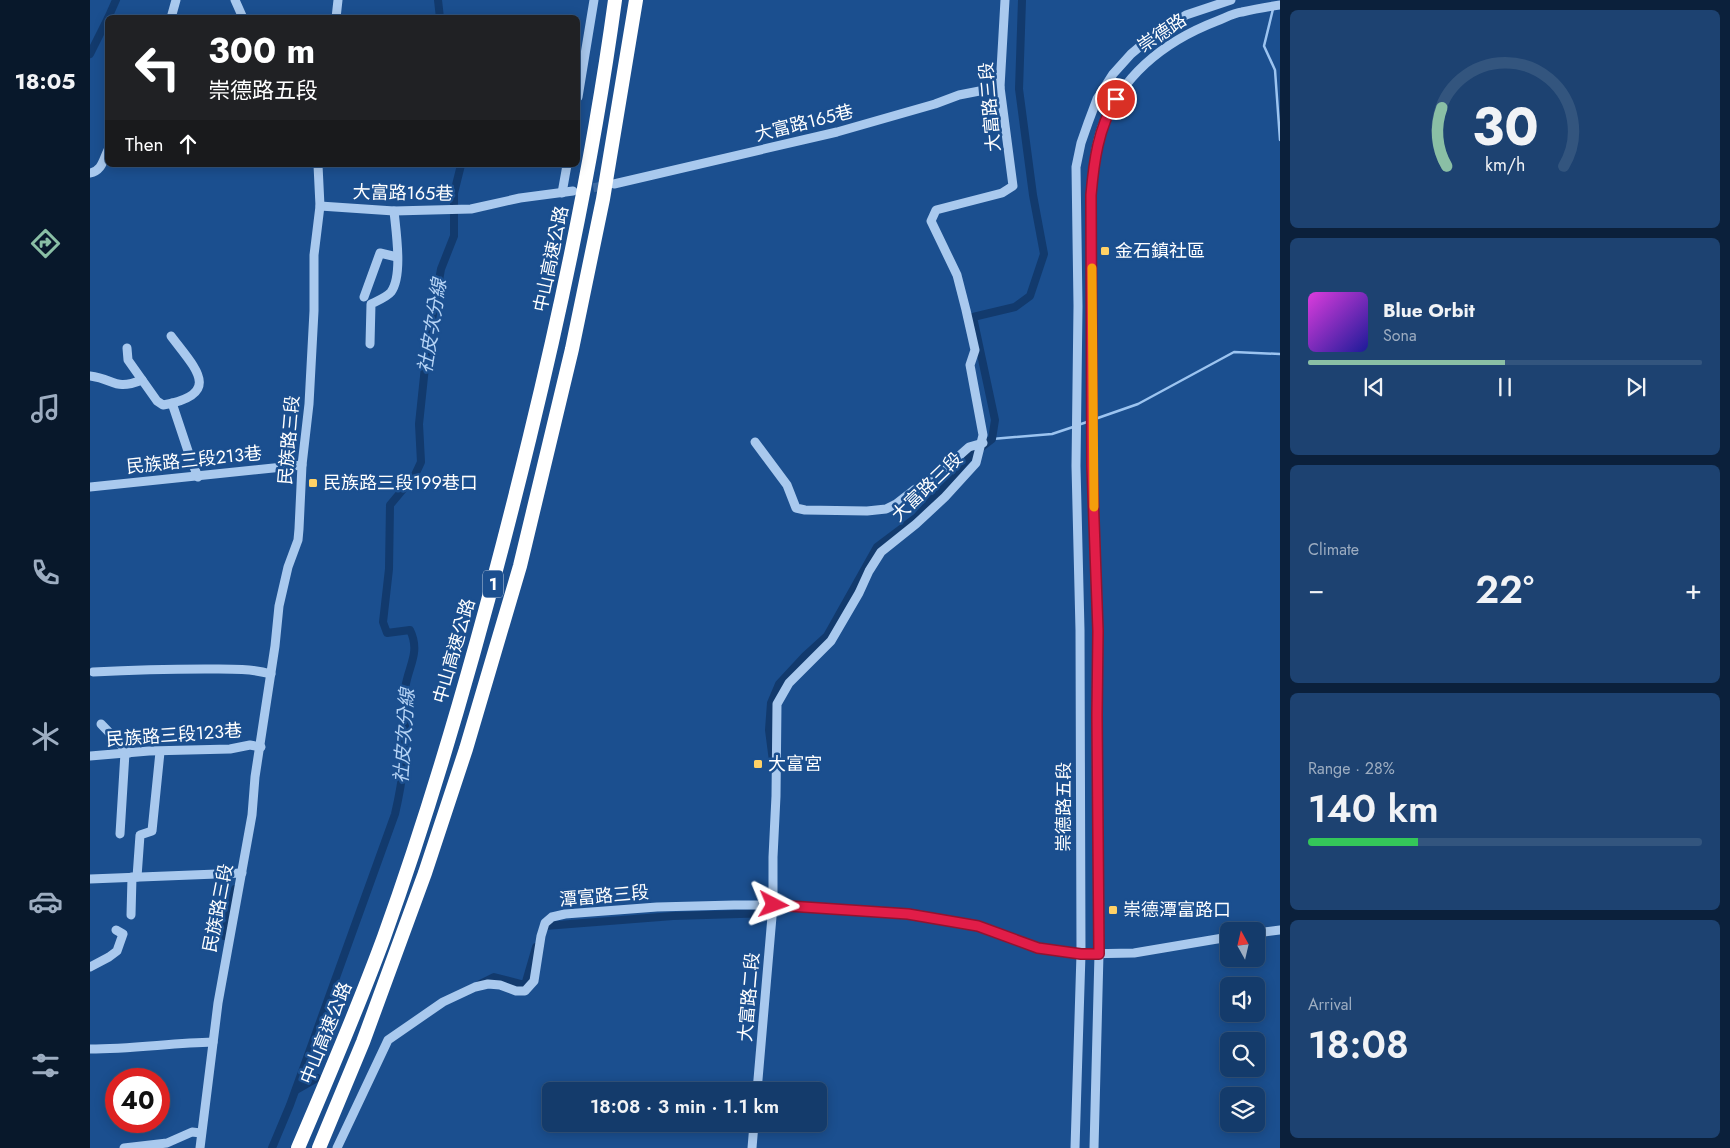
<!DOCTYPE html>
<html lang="en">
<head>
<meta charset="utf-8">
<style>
	:root { --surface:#143b6b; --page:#1d4271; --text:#f1f3f6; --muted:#9dadc1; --line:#33557e; --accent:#8abfa5 }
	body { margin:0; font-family:Jost,"Noto Sans TC",sans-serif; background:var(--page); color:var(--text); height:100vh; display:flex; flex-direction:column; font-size:19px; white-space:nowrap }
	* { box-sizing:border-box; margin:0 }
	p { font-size:16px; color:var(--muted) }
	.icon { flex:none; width:28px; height:28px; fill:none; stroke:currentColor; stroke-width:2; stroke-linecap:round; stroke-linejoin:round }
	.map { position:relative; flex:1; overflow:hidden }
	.side { display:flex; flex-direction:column; gap:10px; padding:10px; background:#0b203b; width:450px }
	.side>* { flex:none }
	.hud { position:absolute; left:15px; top:15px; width:475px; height:152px; border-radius:8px; box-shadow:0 2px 12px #0003,0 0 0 1px var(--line); background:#202124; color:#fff; overflow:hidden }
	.needle { width:32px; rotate:352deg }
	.buttons { position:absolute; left:1130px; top:922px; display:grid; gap:10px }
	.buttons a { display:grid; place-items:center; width:45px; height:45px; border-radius:8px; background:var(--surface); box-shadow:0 2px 12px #0003,0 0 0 1px var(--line); font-size:25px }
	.speed { position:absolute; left:15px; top:1068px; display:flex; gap:10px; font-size:25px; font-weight:700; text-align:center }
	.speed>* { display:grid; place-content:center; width:65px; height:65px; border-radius:50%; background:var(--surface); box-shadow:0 2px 12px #0003,0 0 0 1px var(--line); line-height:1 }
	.speed .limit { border:8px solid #d22; background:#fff; color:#111 }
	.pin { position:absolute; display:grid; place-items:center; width:42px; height:42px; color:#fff; margin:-21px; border:2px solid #fff; border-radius:50%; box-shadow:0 1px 5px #0007 }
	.me { position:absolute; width:55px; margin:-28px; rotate:94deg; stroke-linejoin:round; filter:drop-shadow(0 0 4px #0008) }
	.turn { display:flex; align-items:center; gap:18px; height:105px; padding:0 20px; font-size:22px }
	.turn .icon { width:65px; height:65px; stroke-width:2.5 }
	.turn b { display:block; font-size:35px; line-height:42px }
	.then { display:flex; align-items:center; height:48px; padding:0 20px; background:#0003; gap:10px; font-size:19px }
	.big { font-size:38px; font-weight:600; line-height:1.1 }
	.side .widget { flex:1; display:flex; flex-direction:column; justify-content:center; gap:8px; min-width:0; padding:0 18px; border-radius:8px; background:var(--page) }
	.side .dial { align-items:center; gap:0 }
	.dial svg { height:130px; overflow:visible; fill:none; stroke:var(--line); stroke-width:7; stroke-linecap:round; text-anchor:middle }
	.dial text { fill:var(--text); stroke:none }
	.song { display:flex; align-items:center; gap:15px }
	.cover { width:60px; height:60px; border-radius:8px; background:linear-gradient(135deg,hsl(300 70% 55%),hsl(240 70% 35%)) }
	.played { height:5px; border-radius:2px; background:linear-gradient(90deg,var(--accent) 50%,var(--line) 50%) }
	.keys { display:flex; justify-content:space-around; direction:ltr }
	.heat { display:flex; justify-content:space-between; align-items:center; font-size:28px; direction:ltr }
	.charge { height:8px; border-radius:4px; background:linear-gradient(90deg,#34c759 28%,var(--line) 0) }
	.trip { position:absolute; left:452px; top:1082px; width:285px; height:50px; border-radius:8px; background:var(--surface); box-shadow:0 2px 12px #0003,0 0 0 1px var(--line); font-weight:600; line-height:50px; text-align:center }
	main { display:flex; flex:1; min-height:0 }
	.menu { display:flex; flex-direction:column; width:90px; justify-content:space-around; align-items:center; background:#08182b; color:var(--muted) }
	.menu .icon { width:35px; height:35px }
	.menu .active { color:var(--accent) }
	.menu b { font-size:22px; color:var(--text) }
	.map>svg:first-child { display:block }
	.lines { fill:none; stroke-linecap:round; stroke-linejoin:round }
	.stream { stroke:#9cc4f0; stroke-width:2.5 }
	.canal { stroke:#123a6d; stroke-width:8 }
	.minor-tunnel { stroke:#3d69a0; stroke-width:9; stroke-dasharray:9 4.5; stroke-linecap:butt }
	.minor { stroke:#a9c9ee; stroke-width:9 }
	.highway { stroke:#fff; stroke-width:14 }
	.route-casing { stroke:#92132f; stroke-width:12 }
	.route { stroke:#e11d48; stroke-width:9 }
	.slow { stroke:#f59e0b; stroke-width:9 }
	.poi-dot { fill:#ffd166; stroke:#1b4f8f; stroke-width:2 }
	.labels { text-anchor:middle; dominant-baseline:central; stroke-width:5; stroke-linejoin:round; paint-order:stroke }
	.shield { fill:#1b4f8f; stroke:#bbcadd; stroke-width:1 }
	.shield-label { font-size:16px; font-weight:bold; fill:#fff }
	.street-label { font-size:18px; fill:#fff; stroke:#1b4f8f }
	.poi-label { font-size:18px; fill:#fff; stroke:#1b4f8f; text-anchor:start }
	.water-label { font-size:19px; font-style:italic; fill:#b5d3f5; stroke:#1b4f8f }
</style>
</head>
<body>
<main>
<nav class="menu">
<b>18:05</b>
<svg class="icon active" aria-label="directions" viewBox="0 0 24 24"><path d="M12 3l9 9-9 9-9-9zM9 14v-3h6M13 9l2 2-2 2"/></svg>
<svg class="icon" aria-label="music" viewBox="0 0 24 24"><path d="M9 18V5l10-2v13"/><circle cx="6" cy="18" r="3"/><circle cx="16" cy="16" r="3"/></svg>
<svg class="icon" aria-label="phone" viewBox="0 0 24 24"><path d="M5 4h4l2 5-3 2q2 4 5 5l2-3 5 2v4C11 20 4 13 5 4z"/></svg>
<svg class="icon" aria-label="climate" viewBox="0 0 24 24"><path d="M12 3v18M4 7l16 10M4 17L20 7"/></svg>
<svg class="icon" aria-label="car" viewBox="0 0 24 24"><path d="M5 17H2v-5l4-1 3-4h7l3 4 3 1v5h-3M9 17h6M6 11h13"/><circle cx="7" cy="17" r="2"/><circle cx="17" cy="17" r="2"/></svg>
<svg class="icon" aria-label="filters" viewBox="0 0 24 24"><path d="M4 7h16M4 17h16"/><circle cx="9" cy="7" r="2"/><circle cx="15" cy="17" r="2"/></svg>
</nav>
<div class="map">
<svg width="1190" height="1148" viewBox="0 0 1190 1148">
	<rect width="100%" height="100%" fill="#1b4f8f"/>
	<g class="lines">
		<g class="stream">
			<polyline points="1183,9 1174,46 1185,70 1190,140"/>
			<polyline points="1005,419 1048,404 1144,352 1190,354"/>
			<polyline points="988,425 1000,421"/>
			<polyline points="902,439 962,434 983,427"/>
		</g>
		<g class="canal">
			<polyline points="348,0 350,18"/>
			<polyline points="18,18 26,0"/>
			<polyline points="0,54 18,18"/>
			<polyline points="683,761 679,730 681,703 689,684 715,656 737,636 787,547 827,517 881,455 902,439 905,420 883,317 925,307 940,296 954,254 943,195 929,89 932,0"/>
			<polyline points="452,932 455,926 583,916 683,913 683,909"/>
			<polyline points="134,936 145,889"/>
			<polyline points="390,984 404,977 435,985 446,947"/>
			<polyline points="206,1090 227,1078"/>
			<path d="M182,1148L200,1105L305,814C312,784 316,754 316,723C316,712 314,701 315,689C318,666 331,653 320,630L297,633L293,622L299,569L300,505L325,475L331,462L329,424L337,348L351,269L364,236V193L371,165"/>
		</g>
		<polyline class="minor-tunnel" points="490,190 519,185"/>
		<g class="minor">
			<polyline points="145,0 153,18"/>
			<polyline points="81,18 86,0"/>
			<polyline points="246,18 248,0"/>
			<polyline points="488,97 504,0"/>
			<path d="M0,173C12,171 13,160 18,150"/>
			<polyline points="524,184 747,132 845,104 869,95 910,87"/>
			<polyline points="472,193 477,165"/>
			<polyline points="230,206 304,211 381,209 430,198 483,191"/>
			<polyline points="274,297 290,253 307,257"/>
			<path d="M280,344L281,304C287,301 297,297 301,292C313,276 306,232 304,211"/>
			<path d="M37,348L38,360L67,401L73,405C134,394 105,368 81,336"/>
			<path d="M0,376C25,379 24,391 52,380"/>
			<polyline points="82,403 100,457 108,477"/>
			<polyline points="665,442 697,485 706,508 715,510 777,511 796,509 806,504 824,490 843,479 879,447 893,443"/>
			<polyline points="0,487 212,465"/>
			<path d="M3,672C41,670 78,669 115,669C137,669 159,668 181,674"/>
			<polyline points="11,724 39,753"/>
			<polyline points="0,756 59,751 140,749 160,745 171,747"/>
			<polyline points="30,834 35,753"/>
			<polyline points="47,877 50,835 62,831 70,752"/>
			<polyline points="0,879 152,873"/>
			<polyline points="41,915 42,877"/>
			<polyline points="1166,933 1190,930"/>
			<polyline points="0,967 19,957 27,951 33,934 26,930"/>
			<path d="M0,1049C41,1049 82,1043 123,1042"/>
			<polyline points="667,1091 683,905 683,857 686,796 687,704 699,683 741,641 769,593 779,571 791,552 826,524 855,497 886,463 893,435 880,365 885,350 876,310 867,275 841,221 846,210 912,193 923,186 910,87 915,0"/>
			<polyline points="34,1148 77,1143 102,1132 111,1133"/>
			<polyline points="110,1148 128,1003 162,815 165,777 185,646 189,606 198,567 208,540 209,529 212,465 219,404 224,311 224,255 230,206 228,165"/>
			<polyline points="247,1148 298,1040 353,1002 385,987 398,984 410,985 426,991 435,991 444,981 451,936 455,923 462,917 475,914 567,907 644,905 683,905 819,914 888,926 948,948 991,954 1044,953 1139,937"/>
			<polyline points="662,1148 664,1124"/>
			<polyline points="985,1148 991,954 990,630 986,466 988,306 986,167 991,143 998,123 1007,99 1023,74 1041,54 1060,38 1096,15 1141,0"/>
			<path d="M1004,1148L1009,954L1008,806L1007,715L1008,631L1002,466L1001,195C1003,173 1004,149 1012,127C1033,74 1075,41 1127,21C1135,18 1143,13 1152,12C1165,9 1177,7 1190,5"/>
		</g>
		<g class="highway">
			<path d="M208,1148C238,1078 268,1008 294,937C353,773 399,605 440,436C475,292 505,147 525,0"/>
			<polyline points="229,1148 273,1042 335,873 376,749 430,566 482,349 513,199 546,0"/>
		</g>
	</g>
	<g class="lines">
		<defs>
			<path id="route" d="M684,905L818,914L888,926L948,948L991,954H1009L1007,715L1008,631L1002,466L1001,195C1004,161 1008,129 1026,99"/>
		</defs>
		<use href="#route" class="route-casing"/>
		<use href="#route" class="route"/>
		<polyline class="slow" points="1002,268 1004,507"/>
	</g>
	<g class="poi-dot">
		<rect x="1010" y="246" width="10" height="10" rx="2.5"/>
		<rect x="218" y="478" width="10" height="10" rx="2.5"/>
		<rect x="663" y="759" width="10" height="10" rx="2.5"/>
		<rect x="1018" y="905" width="10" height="10" rx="2.5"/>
	</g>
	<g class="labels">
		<rect class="shield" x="393" y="570.5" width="20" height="27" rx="4"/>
		<g class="shield-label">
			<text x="403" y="584">1</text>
		</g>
		<g class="street-label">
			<text transform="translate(1072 33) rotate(-34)">崇德路</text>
			<text transform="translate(900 107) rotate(-95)">大富路三段</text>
			<text transform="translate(714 123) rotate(-14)">大富路165巷</text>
			<text transform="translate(313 193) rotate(1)">大富路165巷</text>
			<text transform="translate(461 259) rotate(-78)">中山高速公路</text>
			<text transform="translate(199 440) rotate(-85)">民族路三段</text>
			<text transform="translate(104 460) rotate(-6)">民族路三段213巷</text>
			<text transform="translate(837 487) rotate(-44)">大富路三段</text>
			<text transform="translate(364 651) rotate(-74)">中山高速公路</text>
			<text transform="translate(84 735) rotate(-4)">民族路三段123巷</text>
			<text transform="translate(974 807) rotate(-90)">崇德路五段</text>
			<text transform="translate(514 896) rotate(-5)">潭富路三段</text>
			<text transform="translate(128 908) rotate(-79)">民族路三段</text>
			<text transform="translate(659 997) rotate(-85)">大富路二段</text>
			<text transform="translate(236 1033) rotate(-68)">中山高速公路</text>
		</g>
		<g class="poi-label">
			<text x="1025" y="251">金石鎮社區</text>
			<text x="233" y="483">民族路三段199巷口</text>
			<text x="678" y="764">大富宮</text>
			<text x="1033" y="910">崇德潭富路口</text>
		</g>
		<g class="water-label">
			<text transform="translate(342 326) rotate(-81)">社皮次分線</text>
			<text transform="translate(314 736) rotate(-86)">社皮次分線</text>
		</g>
	</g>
</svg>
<div class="buttons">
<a><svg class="needle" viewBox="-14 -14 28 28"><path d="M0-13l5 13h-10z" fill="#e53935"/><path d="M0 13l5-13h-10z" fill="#9dadc1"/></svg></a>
<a><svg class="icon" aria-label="sound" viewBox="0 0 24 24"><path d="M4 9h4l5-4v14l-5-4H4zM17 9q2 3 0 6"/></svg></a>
<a><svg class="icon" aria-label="search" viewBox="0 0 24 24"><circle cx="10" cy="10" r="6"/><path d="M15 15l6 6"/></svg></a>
<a><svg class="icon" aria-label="layers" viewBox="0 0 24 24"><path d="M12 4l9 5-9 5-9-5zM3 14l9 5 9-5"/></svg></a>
</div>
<div class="speed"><div class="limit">40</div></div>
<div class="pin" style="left:1026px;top:99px;background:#d93025"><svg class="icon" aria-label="arrive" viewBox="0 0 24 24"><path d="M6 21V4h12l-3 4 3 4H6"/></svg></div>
<svg class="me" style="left:684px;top:905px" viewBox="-20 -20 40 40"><path d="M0-17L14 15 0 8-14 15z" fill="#e11d48" stroke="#fff" stroke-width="4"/></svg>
<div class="trip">18:08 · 3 min · 1.1 km</div>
<div class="hud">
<div class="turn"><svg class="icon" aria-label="left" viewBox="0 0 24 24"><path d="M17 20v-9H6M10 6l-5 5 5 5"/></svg><div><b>300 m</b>崇德路五段</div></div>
<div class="then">Then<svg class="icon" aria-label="ahead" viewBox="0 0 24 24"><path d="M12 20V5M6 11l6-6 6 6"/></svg></div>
</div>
</div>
<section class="side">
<div class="widget dial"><svg viewBox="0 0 100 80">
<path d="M14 69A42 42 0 1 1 86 69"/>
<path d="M14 69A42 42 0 0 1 11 33" stroke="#8abfa5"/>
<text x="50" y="56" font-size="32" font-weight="700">30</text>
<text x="50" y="72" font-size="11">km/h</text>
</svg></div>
<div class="widget">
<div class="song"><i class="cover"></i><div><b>Blue Orbit</b><p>Sona</p></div></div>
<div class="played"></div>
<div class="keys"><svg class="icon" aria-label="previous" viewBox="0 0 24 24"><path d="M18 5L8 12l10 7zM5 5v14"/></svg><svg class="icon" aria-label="pause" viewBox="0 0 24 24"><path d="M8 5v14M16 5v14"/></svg><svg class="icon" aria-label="next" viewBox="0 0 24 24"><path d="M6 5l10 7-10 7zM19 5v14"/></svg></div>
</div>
<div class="widget"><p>Climate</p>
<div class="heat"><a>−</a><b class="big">22°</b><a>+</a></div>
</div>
<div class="widget"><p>Range · 28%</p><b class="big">140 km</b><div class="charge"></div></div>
<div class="widget"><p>Arrival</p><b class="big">18:08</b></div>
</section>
</main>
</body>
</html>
